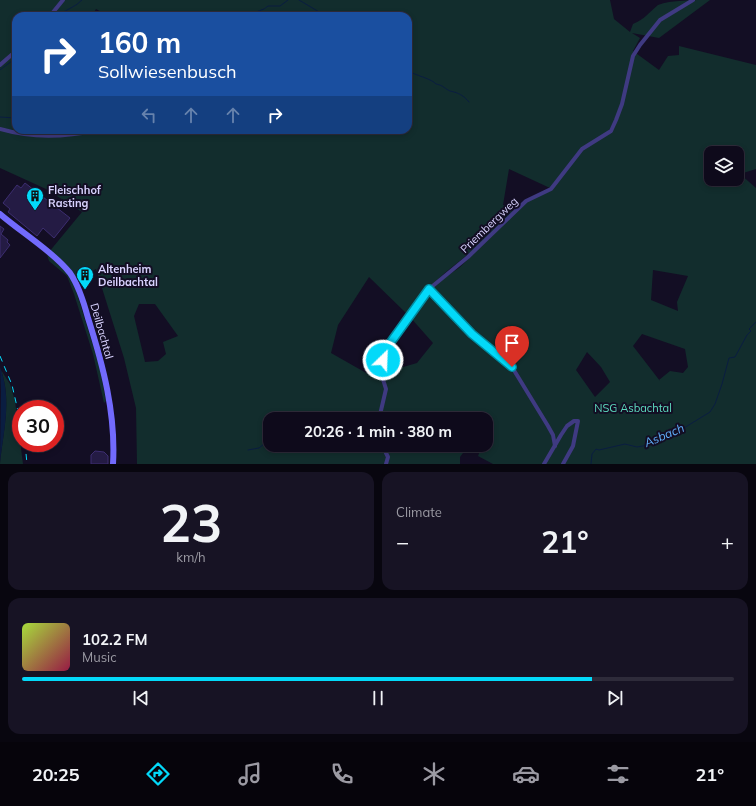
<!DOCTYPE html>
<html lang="en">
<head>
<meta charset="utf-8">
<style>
	:root { --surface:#0e0a1b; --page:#171324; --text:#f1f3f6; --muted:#9b9aa3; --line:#2e2b3a; --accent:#03d9f9 }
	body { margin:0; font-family:Mulish,sans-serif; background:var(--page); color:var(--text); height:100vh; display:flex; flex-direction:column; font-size:15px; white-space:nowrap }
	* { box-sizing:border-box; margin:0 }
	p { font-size:13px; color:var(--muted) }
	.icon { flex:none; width:22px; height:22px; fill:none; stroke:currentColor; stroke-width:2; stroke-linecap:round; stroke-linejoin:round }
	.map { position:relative; height:464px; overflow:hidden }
	.drawer { display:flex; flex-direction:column; gap:8px; padding:8px; background:#08060f; flex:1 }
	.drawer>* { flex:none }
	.hud { position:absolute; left:12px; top:12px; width:400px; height:122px; border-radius:12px; box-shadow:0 2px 6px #0003,0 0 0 1px var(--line); background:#1a4fa0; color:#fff; overflow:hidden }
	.fabs { position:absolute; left:704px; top:146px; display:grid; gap:8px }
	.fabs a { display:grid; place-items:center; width:40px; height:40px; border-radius:8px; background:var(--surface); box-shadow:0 2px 6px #0003,0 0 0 1px var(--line); font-size:20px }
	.speed { position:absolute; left:12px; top:400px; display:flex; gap:8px; font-size:20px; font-weight:700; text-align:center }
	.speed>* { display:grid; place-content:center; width:52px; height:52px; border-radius:50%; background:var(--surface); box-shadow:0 2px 6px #0003,0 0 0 1px var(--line); line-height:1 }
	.speed .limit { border:6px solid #d22; background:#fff; color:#111 }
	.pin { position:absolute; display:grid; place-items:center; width:34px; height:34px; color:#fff; margin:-41px -17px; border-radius:50% 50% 50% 0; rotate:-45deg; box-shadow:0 0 4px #0007 }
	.pin .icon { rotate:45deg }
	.me { position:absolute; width:44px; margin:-22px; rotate:24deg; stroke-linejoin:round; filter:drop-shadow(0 0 3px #0008) }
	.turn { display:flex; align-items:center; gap:14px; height:84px; padding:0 20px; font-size:18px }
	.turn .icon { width:52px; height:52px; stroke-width:2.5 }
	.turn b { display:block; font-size:28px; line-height:34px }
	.lanes { display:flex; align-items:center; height:38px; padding:0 20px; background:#0003; justify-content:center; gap:20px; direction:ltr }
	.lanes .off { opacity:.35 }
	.big { font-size:30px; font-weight:700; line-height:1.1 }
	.drawer .widget { flex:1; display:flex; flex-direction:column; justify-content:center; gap:6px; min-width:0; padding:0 14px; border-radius:12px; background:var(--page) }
	.drawer .dial { align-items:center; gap:0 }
	.dial b { font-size:52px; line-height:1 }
	.song { display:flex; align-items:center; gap:12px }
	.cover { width:48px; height:48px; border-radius:6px; background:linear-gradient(135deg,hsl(80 70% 55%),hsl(340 70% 35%)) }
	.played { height:4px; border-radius:2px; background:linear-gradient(90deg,var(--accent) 80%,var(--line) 80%) }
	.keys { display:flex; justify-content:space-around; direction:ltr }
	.heat { display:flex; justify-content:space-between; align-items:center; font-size:22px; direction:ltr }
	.drawer .tiles { flex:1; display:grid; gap:8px; grid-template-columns:1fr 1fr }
	.widget:last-child { grid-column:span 2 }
	.trip { position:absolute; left:263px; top:412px; width:230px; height:40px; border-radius:12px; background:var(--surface); box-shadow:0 2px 6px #0003,0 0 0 1px var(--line); font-weight:700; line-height:40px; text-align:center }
	.tabs { display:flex; height:64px; justify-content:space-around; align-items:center; background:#06040b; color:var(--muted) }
	.tabs .icon { width:28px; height:28px }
	.tabs .selected { color:var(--accent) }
	.tabs b { font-size:18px; color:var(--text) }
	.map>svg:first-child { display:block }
	.green { fill:#122d2d; fill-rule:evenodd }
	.water { fill:#0a1d41 }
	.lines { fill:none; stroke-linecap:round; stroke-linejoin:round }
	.stream { stroke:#0a1d41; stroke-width:1 }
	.building { fill:#241b44; stroke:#3c2d70 }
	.street { stroke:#3f3a82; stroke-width:4 }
	.secondary { stroke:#726afd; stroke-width:6 }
	.rail { stroke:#03d9f9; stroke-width:1; stroke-dasharray:6 5; stroke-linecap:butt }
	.route-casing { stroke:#028da2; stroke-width:10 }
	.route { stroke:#03d9f9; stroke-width:7 }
	.labels { text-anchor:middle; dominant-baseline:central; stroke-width:4; stroke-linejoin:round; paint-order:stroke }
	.poi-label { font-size:11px; font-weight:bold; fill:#d8d2fe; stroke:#130e24; text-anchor:start }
	.street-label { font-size:11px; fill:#d8d2fe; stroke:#130e24 }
	.park-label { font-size:11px; fill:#5edec1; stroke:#130e24 }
	.water-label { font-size:12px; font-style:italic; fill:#61b0fd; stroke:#130e24 }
</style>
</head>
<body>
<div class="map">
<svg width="756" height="464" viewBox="0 0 756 464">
	<rect width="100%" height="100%" fill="#130e24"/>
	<g class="green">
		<path d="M0,0H610L614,19L630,32L633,24C645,19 648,13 658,5C671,0 694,0 710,0L659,38L632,33L640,38L633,51L659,70L668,56L679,55V46L756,65V169L740,174L756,188V464H493L478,456L481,448L476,445H486V419H270V445H469L460,457V464H137L136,408L124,358L96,269L75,280L49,252L82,212L46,189L0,168ZM96,9L109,16H408V130H16V16H92ZM618,117L614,129L609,134L587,146L577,155L555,183L576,154L586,145L607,133ZM711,153H737V179H711ZM509,169L550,188L526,201L487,241L459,268L436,283L410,317L433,343L417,363L379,374H368L331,353L338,325L369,277L408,315C417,304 425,291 436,281C461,257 496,238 515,207L503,205ZM653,270L688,276L677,302L678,311L651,300ZM139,304H155L178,336L163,342L166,354L158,361L145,362L134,316ZM642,334L685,349L688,367L683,373L670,371L659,380L660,381L633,346ZM587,352L601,367L610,382L595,397L576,370Z"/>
		<polygon points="47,254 68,274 74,284 99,365 106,401 104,403 93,354 74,294 67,276 49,261"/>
		<path d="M1,370L10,384L15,401L23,464H0C3,432 12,401 1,370Z"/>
	</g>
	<path class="water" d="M0,367C12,399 4,429 0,462L1,391Z"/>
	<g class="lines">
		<g class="stream">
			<polyline points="299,0 326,16"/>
			<path d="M58,16C66,9 76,7 82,0"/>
			<polyline points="245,16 264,9 268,6 280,6 288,0"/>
			<polyline points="0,70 16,58"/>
			<path d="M408,71C415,75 432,79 436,84C443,85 445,89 450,91C459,93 463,95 469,102"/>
			<polyline points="0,117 16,118"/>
			<polyline points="248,450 259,448 270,439"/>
			<polyline points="591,464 592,454 596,449 599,450 625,444 637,447 643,446 660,438 662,434 679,431 710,412 715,404 722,384 729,358 735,357 747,335 751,331 749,329 756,322"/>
		</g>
	</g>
	<g class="building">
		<polygon points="25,183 70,218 54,238 43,228 37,236 8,212 10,209 3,203 17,185 21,188"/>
		<polygon points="0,226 4,229 1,234 8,240 7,242 10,245 0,258"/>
		<polygon points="95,451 104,452 108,456 108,464 91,464 91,455"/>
	</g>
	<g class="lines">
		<g class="street">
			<polyline points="50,16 63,0"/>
			<polyline points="0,65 16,51"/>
			<path d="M0,129C31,138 66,137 97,130"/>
			<polyline points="429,289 472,334 512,367 548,426 553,435 555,446"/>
			<polyline points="379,419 386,389 381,373 381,364 388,346 429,289 468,257 526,201 551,189 582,149 611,131 616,120 622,104 633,56 640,45 660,20 693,0"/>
			<polyline points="382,445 388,457 386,464"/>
			<polyline points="544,464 561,435 567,426 574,421 578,421 573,446 563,464"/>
		</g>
		<path class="secondary" d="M0,214C21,232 53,252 70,273C79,286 84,303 88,318C103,365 116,414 113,464"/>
		<g class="rail">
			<polyline points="0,356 12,385 21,424"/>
			<polyline points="25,443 27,464"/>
		</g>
	</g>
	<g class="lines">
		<defs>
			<polyline id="route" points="383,360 388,346 429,289 472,334 512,367"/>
		</defs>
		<use href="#route" class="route-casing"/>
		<use href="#route" class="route"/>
	</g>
	<defs>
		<symbol id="building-pin" viewBox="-11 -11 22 30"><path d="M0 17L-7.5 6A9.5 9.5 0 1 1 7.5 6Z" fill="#03d9f9" stroke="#130e24"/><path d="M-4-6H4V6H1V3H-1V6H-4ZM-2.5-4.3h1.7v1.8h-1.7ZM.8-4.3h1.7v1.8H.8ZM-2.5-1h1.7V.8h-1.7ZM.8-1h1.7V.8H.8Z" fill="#111"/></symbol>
	</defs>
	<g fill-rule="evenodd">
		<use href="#building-pin" x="25" y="186" width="20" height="27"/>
		<use href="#building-pin" x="75" y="265" width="20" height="27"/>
	</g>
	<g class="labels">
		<g class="poi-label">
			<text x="48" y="190">Fleischhof<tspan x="48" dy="13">Rasting</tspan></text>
			<text x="98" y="269">Altenheim<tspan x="98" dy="13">Deilbachtal</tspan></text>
		</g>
		<g class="street-label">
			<text transform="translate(489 225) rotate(-44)">Priembergweg</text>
			<text transform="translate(102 331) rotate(74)">Deilbachtal</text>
		</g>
		<g class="park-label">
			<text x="633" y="408">NSG Asbachtal</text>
		</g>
		<g class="water-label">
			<text transform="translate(664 435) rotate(-23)">Asbach</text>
		</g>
	</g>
</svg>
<div class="fabs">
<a><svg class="icon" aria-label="layers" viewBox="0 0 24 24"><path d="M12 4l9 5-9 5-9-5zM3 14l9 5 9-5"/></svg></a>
</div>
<div class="speed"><div class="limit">30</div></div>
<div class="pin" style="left:512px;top:367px;background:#d93025"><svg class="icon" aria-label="arrive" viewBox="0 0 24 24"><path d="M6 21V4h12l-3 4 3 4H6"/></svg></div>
<svg class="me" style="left:383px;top:360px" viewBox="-20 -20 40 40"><circle r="17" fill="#03d9f9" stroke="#fff" stroke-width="3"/><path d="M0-11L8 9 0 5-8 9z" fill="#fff"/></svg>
<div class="trip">20:26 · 1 min · 380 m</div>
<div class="hud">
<div class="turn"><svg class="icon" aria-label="right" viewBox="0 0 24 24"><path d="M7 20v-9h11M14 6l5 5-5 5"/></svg><div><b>160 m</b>Sollwiesenbusch</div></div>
<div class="lanes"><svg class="icon off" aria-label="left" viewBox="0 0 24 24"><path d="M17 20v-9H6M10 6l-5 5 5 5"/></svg><svg class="icon off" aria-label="ahead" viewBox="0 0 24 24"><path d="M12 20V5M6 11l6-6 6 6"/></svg><svg class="icon off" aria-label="ahead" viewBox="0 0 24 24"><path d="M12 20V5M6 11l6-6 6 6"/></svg><svg class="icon" aria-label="right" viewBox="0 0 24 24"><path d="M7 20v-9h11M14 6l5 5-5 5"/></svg></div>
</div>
</div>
<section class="drawer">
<div class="tiles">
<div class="widget dial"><b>23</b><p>km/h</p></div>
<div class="widget"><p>Climate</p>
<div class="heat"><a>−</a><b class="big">21°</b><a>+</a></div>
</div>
<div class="widget">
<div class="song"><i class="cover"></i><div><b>102.2 FM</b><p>Music</p></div></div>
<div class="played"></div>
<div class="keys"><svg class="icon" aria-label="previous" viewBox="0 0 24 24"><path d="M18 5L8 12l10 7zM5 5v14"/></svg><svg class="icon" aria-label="pause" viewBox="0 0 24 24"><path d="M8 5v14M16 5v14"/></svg><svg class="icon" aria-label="next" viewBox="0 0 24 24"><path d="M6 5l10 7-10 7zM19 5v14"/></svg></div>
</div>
</div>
</section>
<nav class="tabs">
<b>20:25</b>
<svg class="icon selected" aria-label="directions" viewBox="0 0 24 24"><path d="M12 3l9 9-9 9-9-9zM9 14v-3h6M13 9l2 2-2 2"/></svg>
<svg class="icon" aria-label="music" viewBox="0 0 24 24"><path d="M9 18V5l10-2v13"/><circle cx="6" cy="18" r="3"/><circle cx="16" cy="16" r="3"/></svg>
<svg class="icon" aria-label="phone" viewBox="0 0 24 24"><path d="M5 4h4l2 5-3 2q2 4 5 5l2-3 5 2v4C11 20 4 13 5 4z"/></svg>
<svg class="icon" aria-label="climate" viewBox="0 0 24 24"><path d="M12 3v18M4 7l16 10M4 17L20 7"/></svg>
<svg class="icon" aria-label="car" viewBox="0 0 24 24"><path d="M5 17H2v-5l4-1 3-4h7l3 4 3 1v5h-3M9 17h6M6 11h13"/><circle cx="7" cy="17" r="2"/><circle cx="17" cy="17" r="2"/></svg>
<svg class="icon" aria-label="filters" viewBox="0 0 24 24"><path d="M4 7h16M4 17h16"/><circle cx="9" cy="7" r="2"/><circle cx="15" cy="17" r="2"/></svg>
<b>21°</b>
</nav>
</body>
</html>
